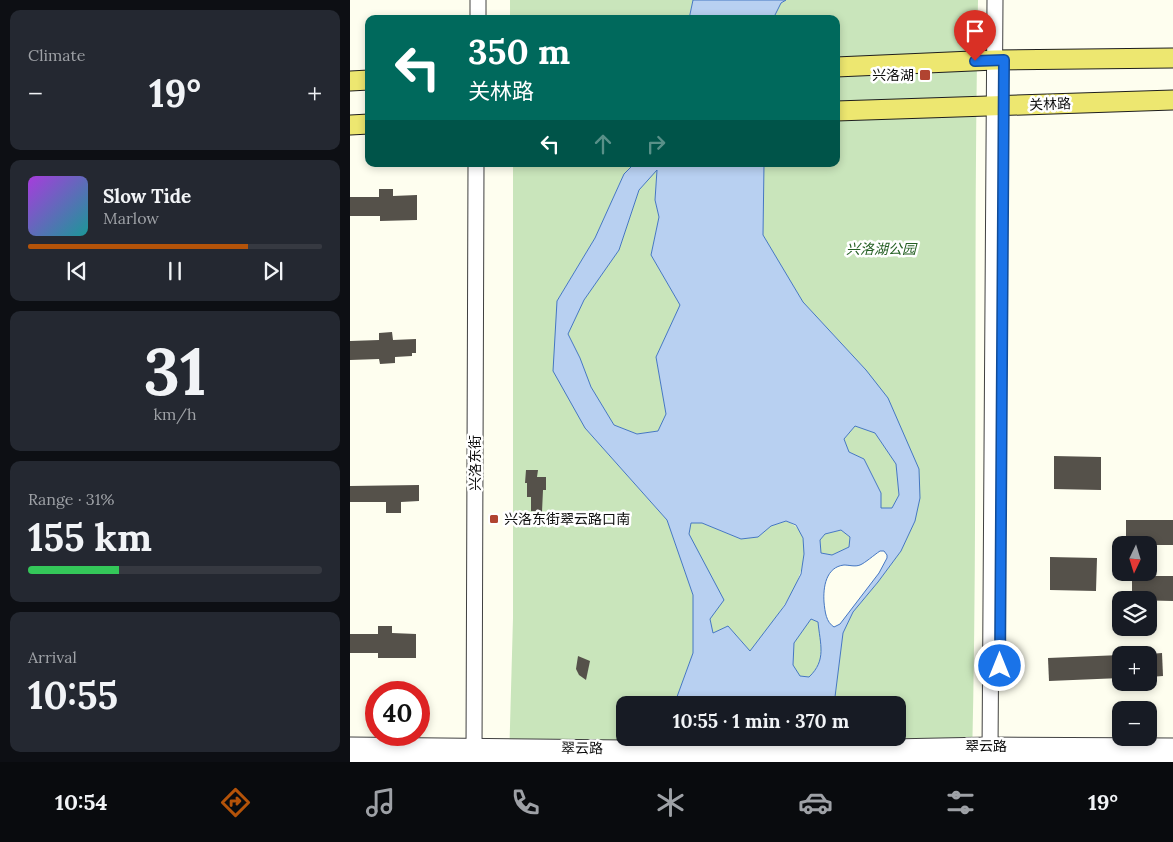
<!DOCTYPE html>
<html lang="en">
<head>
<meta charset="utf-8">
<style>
	:root { --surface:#171b24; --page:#242831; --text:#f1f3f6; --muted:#9ea1a6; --line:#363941; --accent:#b45309 }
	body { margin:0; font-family:Lora,"Noto Sans SC",serif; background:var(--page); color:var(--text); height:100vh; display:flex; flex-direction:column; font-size:19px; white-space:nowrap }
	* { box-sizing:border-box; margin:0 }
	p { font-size:16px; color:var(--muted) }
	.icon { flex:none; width:28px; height:28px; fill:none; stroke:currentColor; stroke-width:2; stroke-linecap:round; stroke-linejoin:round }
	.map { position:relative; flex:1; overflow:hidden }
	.details { display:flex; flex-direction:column; gap:10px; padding:10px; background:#0d0f14; width:350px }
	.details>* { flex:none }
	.top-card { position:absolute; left:15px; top:15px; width:475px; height:152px; border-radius:10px; box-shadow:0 2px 8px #0003; background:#00695c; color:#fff; overflow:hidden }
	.needle { width:32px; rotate:184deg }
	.tools { position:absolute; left:762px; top:536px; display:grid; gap:10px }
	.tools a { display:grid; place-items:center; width:45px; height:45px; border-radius:10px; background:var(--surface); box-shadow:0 2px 8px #0003; font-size:25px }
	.speed { position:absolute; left:15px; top:681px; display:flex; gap:10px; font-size:25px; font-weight:700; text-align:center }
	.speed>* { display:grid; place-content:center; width:65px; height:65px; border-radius:50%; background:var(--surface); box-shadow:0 2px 8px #0003; line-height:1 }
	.speed .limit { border:8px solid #d22; background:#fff; color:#111 }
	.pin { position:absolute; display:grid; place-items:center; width:42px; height:42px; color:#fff; margin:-51px -21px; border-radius:50% 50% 50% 0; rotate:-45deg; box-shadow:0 0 5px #0007 }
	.pin .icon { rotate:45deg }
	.me { position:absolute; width:55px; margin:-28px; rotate:0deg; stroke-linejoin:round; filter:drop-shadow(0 0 4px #0008) }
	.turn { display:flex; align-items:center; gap:18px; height:105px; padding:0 20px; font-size:22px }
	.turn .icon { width:65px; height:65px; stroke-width:2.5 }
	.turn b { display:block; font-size:35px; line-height:42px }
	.lanes { display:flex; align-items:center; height:48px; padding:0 20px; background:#0003; justify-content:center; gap:25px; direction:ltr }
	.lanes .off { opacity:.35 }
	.big { font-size:38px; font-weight:800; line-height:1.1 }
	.details .card { flex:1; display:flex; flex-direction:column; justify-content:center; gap:8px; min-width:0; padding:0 18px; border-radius:10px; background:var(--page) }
	.details .dial { align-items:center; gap:0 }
	.dial b { font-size:65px; line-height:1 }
	.song { display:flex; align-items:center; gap:15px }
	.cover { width:60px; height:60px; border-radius:8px; background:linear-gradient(135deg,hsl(280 70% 55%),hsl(180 70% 35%)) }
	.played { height:5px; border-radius:2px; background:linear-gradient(90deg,var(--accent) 75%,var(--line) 75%) }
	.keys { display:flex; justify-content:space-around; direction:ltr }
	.heat { display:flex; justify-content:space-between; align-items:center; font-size:28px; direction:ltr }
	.charge { height:8px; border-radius:4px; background:linear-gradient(90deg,#34c759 31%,var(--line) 0) }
	.trip { position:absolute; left:266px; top:696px; width:290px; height:50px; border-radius:10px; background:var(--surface); box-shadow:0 2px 8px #0003; font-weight:800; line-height:50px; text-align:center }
	.menu { display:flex; height:80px; justify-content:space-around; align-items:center; background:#090b0e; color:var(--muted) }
	.menu .icon { width:35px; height:35px }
	.menu .current { color:var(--accent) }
	.menu b { font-size:22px; color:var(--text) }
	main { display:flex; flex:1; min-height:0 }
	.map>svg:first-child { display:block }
	.green { fill:#c9e5bb }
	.water { fill:#b8d0f1; stroke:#4577c2; fill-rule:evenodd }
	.building { fill:#55514a }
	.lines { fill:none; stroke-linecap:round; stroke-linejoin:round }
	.tertiary-casing { stroke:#404040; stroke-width:17 }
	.primary-casing { stroke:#1e1e1e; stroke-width:21 }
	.tertiary { stroke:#fff; stroke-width:15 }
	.primary { stroke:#ede770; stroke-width:19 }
	.route-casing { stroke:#114b97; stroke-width:12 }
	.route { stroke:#1a73e8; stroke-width:9 }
	.poi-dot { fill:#b14431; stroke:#fff; stroke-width:2 }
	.labels { text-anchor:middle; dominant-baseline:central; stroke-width:5; stroke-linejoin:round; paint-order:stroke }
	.poi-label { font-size:14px; fill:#0d0d0d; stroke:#fff; text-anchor:end }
	.street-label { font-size:14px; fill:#0d0d0d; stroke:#fff }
	.park-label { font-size:14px; font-style:italic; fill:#245f23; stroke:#fff }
</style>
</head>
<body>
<main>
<section class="details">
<div class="card"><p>Climate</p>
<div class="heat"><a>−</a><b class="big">19°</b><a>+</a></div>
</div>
<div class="card">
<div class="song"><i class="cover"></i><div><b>Slow Tide</b><p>Marlow</p></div></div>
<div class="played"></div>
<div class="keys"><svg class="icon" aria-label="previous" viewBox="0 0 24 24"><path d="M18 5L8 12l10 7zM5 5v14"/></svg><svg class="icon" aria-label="pause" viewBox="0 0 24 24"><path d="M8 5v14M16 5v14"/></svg><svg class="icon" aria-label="next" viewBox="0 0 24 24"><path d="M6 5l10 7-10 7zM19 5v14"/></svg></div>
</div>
<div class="card dial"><b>31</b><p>km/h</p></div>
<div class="card"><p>Range · 31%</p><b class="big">155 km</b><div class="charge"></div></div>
<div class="card"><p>Arrival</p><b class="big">10:55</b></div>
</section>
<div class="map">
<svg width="823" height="762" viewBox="0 0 823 762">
	<rect width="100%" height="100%" fill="#fefeef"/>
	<g class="green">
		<polygon points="160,0 343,0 339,19 160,19"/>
		<path d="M436,0H628C623,254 628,508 622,762H474L478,738H548V705H484L493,633L503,612L528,582L551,551L565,521L516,370L453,302L413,235L414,164H486V19H423L431,3Z"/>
		<polygon points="163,164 284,164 274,174 245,238 207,301 235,428 317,520 343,595 343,653 324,705 275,705 275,738 314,738 309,762 159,762 163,618"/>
		<polygon points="307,169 305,200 309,217 301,255 330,305 306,357 316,414 308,431 287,434 264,425 241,387 230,358 218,334 234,300 269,250 289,190"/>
		<polygon points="505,426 525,433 546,464 549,495 542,508 531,508 531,493 514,459 499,452 494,439"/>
		<path d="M436,521C449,526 453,533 454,547C456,585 422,622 400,651L378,626L363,633L339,534L341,523H352L391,539L408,537L421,526Z"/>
		<polygon points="491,530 500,537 499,547 482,555 471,553 470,540 475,534"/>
		<path d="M461,619L468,622C470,644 477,660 459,677L449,676L443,665L444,643Z"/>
	</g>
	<g class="water">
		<polygon points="343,0 436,0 431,3 423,19 339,19"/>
		<path d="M284,164H414L413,235L453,302L516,370L538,398L569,469L570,498L565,521L551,551L528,582L503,612L493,633L484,705H324L343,653V595L317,520L235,428L203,371L207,301L245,238L274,174ZM307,170L305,200L309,217L301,255L330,305L306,357L316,414L308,431L287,434L264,425L241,387L230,358L218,334L234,300L269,250L289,190ZM505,426L525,433L546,464L549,495L542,508H531V493L514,459L499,452L494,439ZM436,521L446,525L453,538L454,554L451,574L435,605L400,651L378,626L363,633L360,619L374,600L339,534L341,523H352L391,539L408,537L421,526ZM491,530L500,537L499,547L482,555L471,553L470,540L475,534ZM530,551H534L537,555V558L529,573L490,624L484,627C476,622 475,612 474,602C473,587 476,567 494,565C499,565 505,567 510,565C515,563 524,555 530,551ZM461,619L468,622C470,644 477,660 459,677L450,676L443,665L444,643Z"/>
	</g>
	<g class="building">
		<polygon points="29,189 43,189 43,196 67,195 67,220 30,221 30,216 0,216 0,197 29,197"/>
		<polygon points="42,332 43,340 66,339 66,353 62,353 62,356 45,357 45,363 30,364 29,359 0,360 0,341 29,340 29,333"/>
		<polygon points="704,456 751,457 751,490 704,489"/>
		<polygon points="176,470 188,470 187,477 196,477 196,490 193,490 192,512 181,511 181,497 177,497 177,483 175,483"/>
		<polygon points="69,485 69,501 51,502 51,513 36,513 36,502 0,502 0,486"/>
		<rect x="776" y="520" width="47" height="25"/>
		<polygon points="700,557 747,558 746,591 700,590"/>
		<polygon points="782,576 823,576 823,601 782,600"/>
		<polygon points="28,626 42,626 42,633 66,634 66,658 28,658 28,653 0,653 0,634 28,634"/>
		<polygon points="812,653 813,676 799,677 799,654"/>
		<polygon points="771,655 771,678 699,681 698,658"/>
		<polygon points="228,656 240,661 236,680 229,675 226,669"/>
	</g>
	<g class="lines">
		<defs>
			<g id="tertiary">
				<polyline points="128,0 128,19"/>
				<polyline points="0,745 275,748 491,748 640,745 823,746"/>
				<polyline points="640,753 645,0"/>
				<polyline points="124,755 126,164"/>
				<polyline points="0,756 124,756 276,759 823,758"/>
			</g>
			<g id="primary">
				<polyline points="486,67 645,60 823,58"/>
				<polyline points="0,81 19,80"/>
				<polyline points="486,111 823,100"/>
				<polyline points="0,125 19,124"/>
			</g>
		</defs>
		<use href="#tertiary" class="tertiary-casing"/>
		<use href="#primary" class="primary-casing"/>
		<use href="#tertiary" class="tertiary"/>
		<use href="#primary" class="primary"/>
	</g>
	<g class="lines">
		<defs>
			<polyline id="route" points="625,61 654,60 650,666"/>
		</defs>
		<use href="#route" class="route-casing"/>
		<use href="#route" class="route"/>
	</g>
	<g class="poi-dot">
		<rect x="569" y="69" width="12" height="12" rx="2.5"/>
		<rect x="139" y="514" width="10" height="10" rx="2.5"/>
	</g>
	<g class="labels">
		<g class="poi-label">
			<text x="564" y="75">兴洛湖</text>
			<text x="154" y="519" text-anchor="start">兴洛东街翠云路口南</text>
		</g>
		<g class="street-label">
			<text transform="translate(700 104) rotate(-2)">关林路</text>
			<text transform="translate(125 463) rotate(-90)">兴洛东街</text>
			<text x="636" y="746">翠云路</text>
			<text transform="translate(232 748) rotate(1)">翠云路</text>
		</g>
		<g class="park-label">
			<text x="531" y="249">兴洛湖公园</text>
		</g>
	</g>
</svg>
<div class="tools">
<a><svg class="needle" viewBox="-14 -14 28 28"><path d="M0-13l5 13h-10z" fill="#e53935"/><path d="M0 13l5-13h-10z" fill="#9ea1a6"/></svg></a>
<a><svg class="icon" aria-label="layers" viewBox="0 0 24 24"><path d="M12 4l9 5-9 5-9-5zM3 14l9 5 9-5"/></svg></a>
<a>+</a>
<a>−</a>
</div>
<div class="speed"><div class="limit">40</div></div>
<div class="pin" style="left:625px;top:61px;background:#d93025"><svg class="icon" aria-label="arrive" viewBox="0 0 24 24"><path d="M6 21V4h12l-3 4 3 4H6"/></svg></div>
<svg class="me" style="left:650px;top:666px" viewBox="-20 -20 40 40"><circle r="17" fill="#1a73e8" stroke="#fff" stroke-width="3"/><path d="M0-11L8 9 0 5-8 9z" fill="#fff"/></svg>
<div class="trip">10:55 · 1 min · 370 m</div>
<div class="top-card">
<div class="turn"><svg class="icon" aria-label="left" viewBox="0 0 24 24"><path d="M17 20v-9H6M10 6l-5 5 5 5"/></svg><div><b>350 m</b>关林路</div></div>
<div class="lanes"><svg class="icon" aria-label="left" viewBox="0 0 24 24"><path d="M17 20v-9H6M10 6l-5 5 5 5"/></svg><svg class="icon off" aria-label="ahead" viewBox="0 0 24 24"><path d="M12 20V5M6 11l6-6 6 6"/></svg><svg class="icon off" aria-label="right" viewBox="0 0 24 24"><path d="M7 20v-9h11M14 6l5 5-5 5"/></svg></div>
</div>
</div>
</main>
<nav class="menu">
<b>10:54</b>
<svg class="icon current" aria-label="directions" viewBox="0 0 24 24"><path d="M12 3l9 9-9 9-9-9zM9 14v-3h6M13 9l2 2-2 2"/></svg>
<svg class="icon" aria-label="music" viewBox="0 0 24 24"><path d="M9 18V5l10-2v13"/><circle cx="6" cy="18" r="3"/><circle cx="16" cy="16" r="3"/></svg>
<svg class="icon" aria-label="phone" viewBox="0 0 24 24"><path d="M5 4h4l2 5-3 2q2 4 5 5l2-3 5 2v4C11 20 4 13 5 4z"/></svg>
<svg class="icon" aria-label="climate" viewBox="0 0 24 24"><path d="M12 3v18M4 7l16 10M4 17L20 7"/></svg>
<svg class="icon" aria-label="car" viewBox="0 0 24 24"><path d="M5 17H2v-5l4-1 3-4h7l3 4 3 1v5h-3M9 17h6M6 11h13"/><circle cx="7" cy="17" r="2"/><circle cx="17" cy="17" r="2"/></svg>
<svg class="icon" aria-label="filters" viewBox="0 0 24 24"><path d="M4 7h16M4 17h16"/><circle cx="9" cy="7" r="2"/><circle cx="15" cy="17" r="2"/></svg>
<b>19°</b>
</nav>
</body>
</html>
